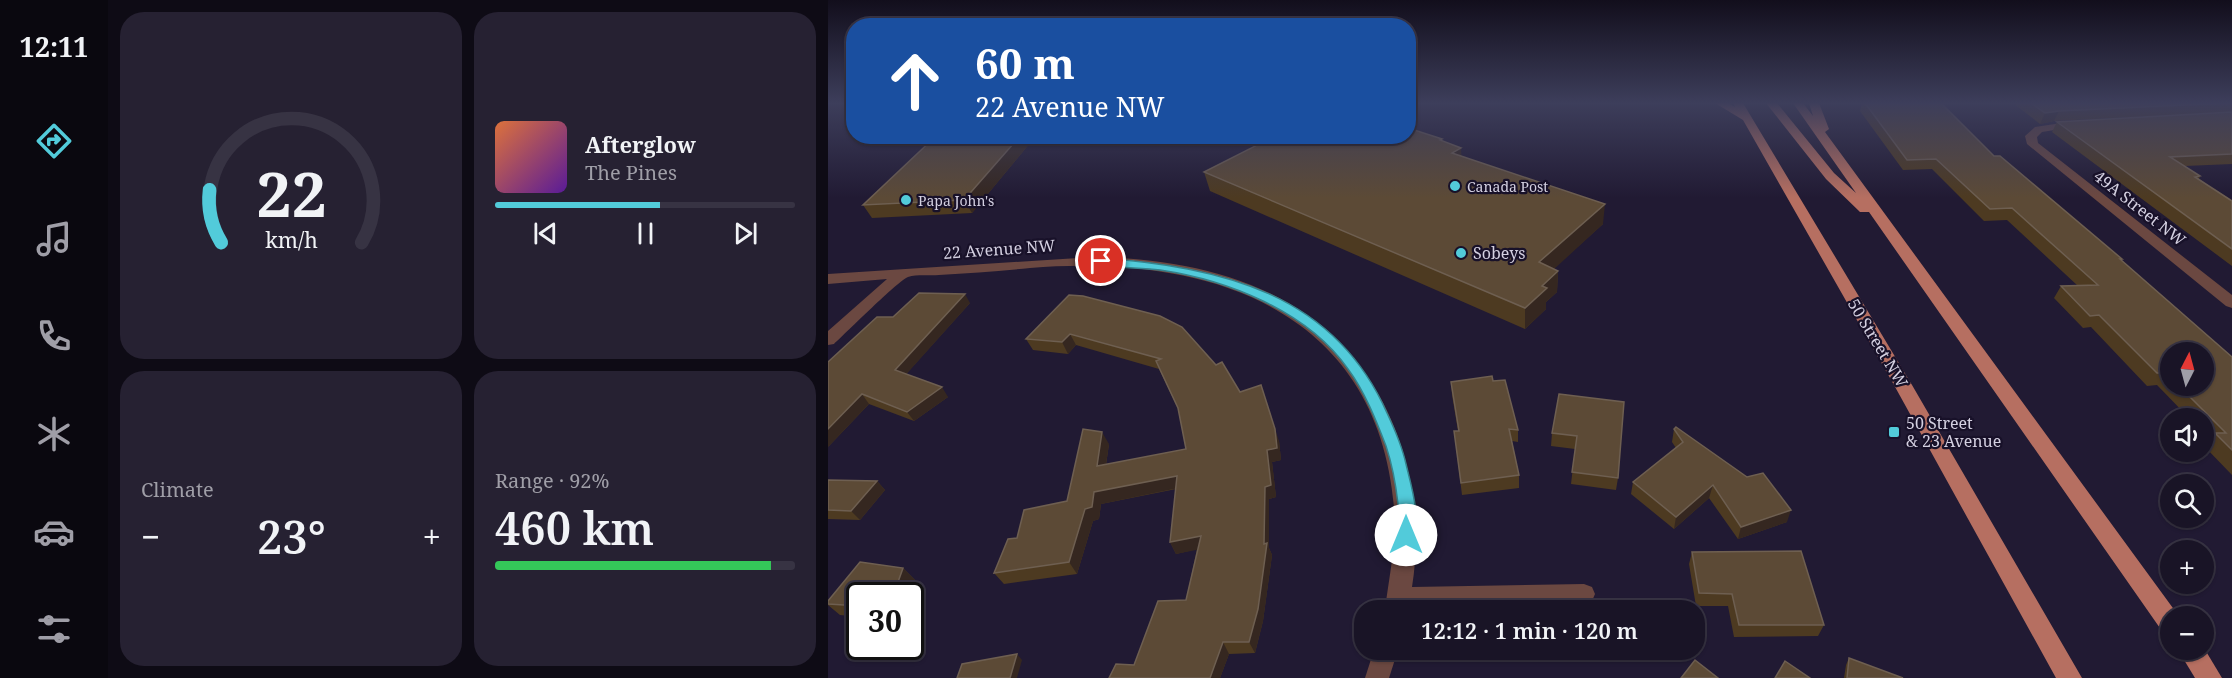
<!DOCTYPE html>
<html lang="en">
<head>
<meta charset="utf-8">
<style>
	:root { --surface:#191426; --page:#262132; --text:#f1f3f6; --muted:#9f9ea7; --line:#373343; --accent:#52cbda }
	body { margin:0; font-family:"Noto Serif",serif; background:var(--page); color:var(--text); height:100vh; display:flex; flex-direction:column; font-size:22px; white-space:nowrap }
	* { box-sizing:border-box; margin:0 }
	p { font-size:20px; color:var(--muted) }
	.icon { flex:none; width:33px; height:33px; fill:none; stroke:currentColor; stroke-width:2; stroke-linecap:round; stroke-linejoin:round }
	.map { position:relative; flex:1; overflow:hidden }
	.panel { display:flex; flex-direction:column; gap:12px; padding:12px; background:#0e0b15; width:720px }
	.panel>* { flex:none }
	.guide { position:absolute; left:18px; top:18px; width:570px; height:126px; border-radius:24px; box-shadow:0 2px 4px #0004,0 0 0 2px var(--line); background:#1a4fa0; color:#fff; overflow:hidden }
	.needle { width:39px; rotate:6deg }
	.controls { position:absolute; left:1332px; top:342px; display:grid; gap:12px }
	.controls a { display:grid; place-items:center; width:54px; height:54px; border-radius:50%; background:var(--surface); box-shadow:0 2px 4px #0004,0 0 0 2px var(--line); font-size:30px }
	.speed { position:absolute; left:18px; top:582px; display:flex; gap:12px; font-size:30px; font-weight:700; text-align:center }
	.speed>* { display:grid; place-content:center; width:78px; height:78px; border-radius:50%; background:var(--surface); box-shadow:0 2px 4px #0004,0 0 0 2px var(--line); line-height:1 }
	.speed .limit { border:3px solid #111; border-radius:9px; background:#fff; color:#111 }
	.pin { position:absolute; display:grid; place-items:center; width:51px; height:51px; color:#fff; margin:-26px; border:3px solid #fff; border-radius:50%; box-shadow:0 2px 6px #0007 }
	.me { position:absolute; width:66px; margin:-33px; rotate:0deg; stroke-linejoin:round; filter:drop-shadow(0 0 4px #0008) }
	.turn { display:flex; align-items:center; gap:21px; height:126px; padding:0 30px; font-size:27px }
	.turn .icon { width:78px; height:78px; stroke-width:2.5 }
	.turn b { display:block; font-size:42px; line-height:51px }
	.big { font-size:45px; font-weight:600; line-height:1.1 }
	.panel .card { flex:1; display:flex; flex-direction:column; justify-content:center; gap:9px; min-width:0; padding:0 21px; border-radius:24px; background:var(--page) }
	.panel .dial { align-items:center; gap:0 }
	.dial svg { height:156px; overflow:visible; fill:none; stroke:var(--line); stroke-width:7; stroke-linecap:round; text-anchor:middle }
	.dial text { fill:var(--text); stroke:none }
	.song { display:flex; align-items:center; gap:18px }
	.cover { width:72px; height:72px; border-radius:9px; background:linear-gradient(135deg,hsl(20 70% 55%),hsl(270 70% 35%)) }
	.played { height:6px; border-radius:3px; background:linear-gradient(90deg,var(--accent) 55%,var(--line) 55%) }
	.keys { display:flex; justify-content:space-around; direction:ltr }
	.heat { display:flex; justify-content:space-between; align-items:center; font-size:33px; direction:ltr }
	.charge { height:9px; border-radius:4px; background:linear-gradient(90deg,#34c759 92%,var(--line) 0) }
	.panel .tiles { flex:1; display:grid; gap:12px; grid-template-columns:repeat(2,1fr) }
	.trip { position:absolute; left:526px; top:600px; width:351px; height:60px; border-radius:24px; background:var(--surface); box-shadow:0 2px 4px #0004,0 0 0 2px var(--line); font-weight:600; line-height:60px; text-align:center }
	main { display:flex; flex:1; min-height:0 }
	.menu { display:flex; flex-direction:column; width:108px; justify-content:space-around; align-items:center; background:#0a080f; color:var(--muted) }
	.menu .icon { width:42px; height:42px }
	.menu .on { color:var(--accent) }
	.menu b { font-size:27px; color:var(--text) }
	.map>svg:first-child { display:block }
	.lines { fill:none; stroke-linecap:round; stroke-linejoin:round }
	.minor { fill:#6b4841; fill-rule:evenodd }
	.primary { fill:#b66f61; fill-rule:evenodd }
	.wall { fill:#4d3a21; fill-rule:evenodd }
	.shaded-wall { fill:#352720 }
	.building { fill:#5c4a36; stroke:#6e5f51; stroke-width:1.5 }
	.route { fill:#52cbda; stroke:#35848e; stroke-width:1.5 }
	.poi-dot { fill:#52cbda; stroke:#181129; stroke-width:2 }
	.labels { text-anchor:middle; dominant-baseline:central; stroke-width:4.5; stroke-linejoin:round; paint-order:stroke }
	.far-poi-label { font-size:14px; fill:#d4d0e1; stroke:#181129; text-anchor:start }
	.street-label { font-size:16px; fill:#d4d0e1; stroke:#181129 }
	.poi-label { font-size:16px; fill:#d4d0e1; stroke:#181129; text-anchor:start }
</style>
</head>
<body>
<main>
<nav class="menu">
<b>12:11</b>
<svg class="icon on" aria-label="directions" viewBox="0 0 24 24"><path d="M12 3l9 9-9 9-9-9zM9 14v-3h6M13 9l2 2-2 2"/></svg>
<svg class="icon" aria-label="music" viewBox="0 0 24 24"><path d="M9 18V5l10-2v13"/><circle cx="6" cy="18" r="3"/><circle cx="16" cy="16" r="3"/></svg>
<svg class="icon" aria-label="phone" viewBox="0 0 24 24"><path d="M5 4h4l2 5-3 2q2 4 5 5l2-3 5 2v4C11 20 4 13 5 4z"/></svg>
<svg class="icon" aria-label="climate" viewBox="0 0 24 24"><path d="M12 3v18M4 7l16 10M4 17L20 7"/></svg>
<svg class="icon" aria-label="car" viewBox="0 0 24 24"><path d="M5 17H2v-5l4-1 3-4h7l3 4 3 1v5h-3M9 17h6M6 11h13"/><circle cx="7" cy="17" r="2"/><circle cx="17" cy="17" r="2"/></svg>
<svg class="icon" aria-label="filters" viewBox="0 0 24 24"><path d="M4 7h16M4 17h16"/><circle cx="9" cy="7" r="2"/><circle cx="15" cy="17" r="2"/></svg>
</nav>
<section class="panel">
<div class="tiles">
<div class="card dial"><svg viewBox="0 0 100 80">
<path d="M14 69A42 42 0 1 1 86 69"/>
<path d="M14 69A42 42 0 0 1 8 42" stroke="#52cbda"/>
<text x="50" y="56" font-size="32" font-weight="700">22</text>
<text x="50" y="72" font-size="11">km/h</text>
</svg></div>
<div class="card">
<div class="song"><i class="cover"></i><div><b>Afterglow</b><p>The Pines</p></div></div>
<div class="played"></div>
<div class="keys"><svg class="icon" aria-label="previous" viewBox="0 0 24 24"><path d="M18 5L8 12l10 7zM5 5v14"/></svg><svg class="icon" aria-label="pause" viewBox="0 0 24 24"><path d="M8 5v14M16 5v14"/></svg><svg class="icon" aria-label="next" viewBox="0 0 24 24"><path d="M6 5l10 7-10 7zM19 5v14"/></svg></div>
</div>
<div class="card"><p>Climate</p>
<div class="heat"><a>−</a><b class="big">23°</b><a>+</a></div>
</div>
<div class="card"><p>Range · 92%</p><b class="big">460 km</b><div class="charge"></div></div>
</div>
</section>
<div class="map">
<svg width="1404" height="678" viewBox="0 0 1404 678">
	<rect width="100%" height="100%" fill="#211a33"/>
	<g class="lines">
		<g class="minor">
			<polygon points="1247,121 1253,124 1251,126 1214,132 1209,137 1210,143 1404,295 1404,308 1398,306 1199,144 1197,136 1207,127"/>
			<path d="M266,257C330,258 398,269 455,300C557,355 602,476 584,587L756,584L764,587L767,594L764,601L756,604L557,610C561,576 569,543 566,507C549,306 376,254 202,268C172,271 142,273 111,275C102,276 89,274 80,277C70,281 18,333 6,344L0,345V331L59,279L0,284V274Z"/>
			<polygon points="546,650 570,650 561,678 537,678"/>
		</g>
		<g class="primary">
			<polygon points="887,103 900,103 907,107 905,103 915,103 1084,385 1254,678 1228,678 1066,385 915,120"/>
			<polygon points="938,103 949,103 1006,173 1028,193 965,103 975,103 985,116 981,103 991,103 1001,129 997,132 1350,615 1342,616 1342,634 1334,631 1041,212 1032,212 998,179"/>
			<polygon points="1376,648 1394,678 1367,678 1350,650"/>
		</g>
	</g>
	<g class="wall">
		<path d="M1034,103H1113L1166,156L1294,259L1293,260L1404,357V475L1376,446L1382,440L1376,433V418H1361L1329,385L1319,386L1263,327L1255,328L1226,298L1233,286H1250L1179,220L1156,221L1104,169L1075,170L1032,111ZM1342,352L1376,386H1342Z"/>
		<polygon points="1185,103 1404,103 1404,112 1226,121 1212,124"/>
		<polygon points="1404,112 1404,164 1357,166 1372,176 1371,179 1404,201 1404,266 1224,132 1229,122"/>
		<polygon points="108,136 294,136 292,139 202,143 144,213 44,218 35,205"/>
		<polygon points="614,141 634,156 775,224 725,269 730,271 729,292 718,302 718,309 697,329 382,191 376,172"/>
		<polygon points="241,295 412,392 451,441 453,460 444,462 448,497 441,499 441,548 444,555 435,621 427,653 401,654 392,678 281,678 306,665 358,600 369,549 348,554 342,542 348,489 273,504 271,519 265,521 249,574 176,584 166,573 189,538 239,501 281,444 278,465 358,449 350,409 331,369 248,345 240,354 205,350 198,339"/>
		<polygon points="142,303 78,374 120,397 86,421 41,404 0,447 65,317"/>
		<polygon points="665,381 690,430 690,442 684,441 691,475 691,488 634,495 626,431 630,431 624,395 623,382"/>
		<polygon points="731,394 790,478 788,490 743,484 747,449 723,446 724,433"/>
		<polygon points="846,429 959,522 910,539 881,498 846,529 803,494 805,482 848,448 844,442"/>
		<polygon points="0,480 49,481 57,490 32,520 0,519"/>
		<polygon points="864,552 996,625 990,636 906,637 900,606 868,606 861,564"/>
		<polygon points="75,568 87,580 32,596 32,617 12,615 0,605 0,601"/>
		<polygon points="1021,658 1075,678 1016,678 1018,665"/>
	</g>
	<g class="shaded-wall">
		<polygon points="1231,111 1226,121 1212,124 1217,113"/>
		<polygon points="192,136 199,136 202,143 144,213 136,200"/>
		<polygon points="633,148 634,166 624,153"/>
		<polygon points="777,204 775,224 711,283 711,262"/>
		<polygon points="730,271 729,292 718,302 718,309 697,329 697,308 714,286"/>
		<polygon points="137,294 142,303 74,379 67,370"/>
		<polygon points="242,334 248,345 240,354 234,342"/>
		<polygon points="114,387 120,397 86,421 79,412"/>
		<polygon points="34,394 41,404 0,447 0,429"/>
		<polygon points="447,429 451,441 453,460 444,462 448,497 441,499 441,548 444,555 435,621 427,653 421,642 436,544 437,487 439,450"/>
		<polygon points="274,432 281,444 276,478 269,466"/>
		<polygon points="349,476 355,487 273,504 271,519 265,521 249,574 241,562 257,509 266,492"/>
		<polygon points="49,481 57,490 32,520 23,511"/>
		<polygon points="885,485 881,498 846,529 848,517"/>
		<polygon points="963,510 959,522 910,539 913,527"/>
		<polygon points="373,536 378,548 348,554 342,542"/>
		<polygon points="75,568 87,580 82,596 65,596"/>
		<polygon points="395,642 401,654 392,678 382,678"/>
		<polygon points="189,654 194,660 189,678 182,678"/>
	</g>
	<g class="building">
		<polygon points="1037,103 1113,103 1166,156 1172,156 1294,259 1292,259 1404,357 1404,450 1387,433 1398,433 1351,386 1376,386 1376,352 1342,352 1342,377 1338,373 1329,373 1271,315 1262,316 1233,286 1270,285 1184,208 1162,209 1108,159 1079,160"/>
		<polygon points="1203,103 1397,103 1231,111 1217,113"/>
		<polygon points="1404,112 1404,154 1342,157 1372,176 1367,177 1404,201 1404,249 1229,122"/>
		<polygon points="580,128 614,139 612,140 633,148 624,153 777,204 711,262 730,271 714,286 719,288 697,308 376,172 447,136 580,136"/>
		<polygon points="108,136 192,136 136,200 35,205"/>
		<polygon points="91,293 137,294 67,370 114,387 79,412 34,394 0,429 0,362 49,317 65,317"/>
		<polygon points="241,295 255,296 332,316 354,327 388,365 394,362 412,392 433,385 447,429 449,448 439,450 443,485 437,487 436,544 439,543 430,609 421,642 395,642 382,678 281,678 288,664 306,665 330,601 358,600 373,536 342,542 349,476 266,492 264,507 257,509 241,562 166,573 180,539 189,538 196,510 239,501 255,429 274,432 269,466 358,449 350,408 328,361 333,359 242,334 234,342 198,339"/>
		<polygon points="664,376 665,381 677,380 690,430 681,429 691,475 633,483 626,431 631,431 623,382"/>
		<polygon points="731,394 796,402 790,478 744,472 749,436 724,433"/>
		<polygon points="848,427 919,477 935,473 963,510 913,527 885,485 848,517 805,482 855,442 846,429"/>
		<polygon points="0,480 49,481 23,511 0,510"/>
		<polygon points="973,551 996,625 911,625 904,594 871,593 864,552"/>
		<polygon points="32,562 75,568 65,596 32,596 32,606 0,604 0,601"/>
		<polygon points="189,654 182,678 129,678 134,664"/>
		<polygon points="1021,658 1075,678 1019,678"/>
		<polygon points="867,660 890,678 853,678"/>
		<polygon points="957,661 982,678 947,678"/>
	</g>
	<linearGradient id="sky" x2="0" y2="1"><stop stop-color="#120e1c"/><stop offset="0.52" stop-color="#3d3e5b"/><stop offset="1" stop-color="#3d3e5b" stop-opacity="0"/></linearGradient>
	<rect width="1404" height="198" fill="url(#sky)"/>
	<path class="route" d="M273,258C393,267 506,293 559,413C567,430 574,446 578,464C583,485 594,521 585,540L578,542L572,540C567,529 571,516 570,504C568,486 564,464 558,446C548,420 537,392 520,369C479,311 400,280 332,270C311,267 289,269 269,264L267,261Z"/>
	<g class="poi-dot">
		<circle cx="627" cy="186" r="6"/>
		<circle cx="78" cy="200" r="6"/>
		<circle cx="633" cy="253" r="6"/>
		<rect x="1060" y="426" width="12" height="12" rx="3"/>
	</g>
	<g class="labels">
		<g class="far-poi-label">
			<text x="639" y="186">Canada Post</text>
			<text x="90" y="200">Papa John's</text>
		</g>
		<g class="street-label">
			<text transform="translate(1312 208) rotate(38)">49A Street NW</text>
			<text transform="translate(171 249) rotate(-4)">22 Avenue NW</text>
			<text transform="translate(1050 343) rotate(59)">50 Street NW</text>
		</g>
		<g class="poi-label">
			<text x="645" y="253">Sobeys</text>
			<text x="1078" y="423">50 Street<tspan x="1078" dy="18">&amp; 23 Avenue</tspan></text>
		</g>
	</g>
</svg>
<div class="controls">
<a><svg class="needle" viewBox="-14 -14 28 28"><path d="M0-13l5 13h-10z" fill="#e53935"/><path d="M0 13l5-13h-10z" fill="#9f9ea7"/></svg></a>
<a><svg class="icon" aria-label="sound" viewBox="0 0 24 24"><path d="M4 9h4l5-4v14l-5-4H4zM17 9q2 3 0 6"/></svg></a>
<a><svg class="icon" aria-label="search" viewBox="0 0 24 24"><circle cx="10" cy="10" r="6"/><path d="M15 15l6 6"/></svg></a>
<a>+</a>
<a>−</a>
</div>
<div class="speed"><div class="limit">30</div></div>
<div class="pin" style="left:273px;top:261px;background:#d93025"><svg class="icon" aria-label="arrive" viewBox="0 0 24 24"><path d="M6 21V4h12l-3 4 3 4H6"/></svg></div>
<svg class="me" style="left:578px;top:535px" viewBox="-20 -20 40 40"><circle r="19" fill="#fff"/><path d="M0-13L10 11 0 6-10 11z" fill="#52cbda"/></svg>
<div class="trip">12:12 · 1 min · 120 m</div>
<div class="guide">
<div class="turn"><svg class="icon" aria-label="ahead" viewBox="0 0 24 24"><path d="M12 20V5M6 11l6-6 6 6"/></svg><div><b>60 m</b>22 Avenue NW</div></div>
</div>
</div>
</main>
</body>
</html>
